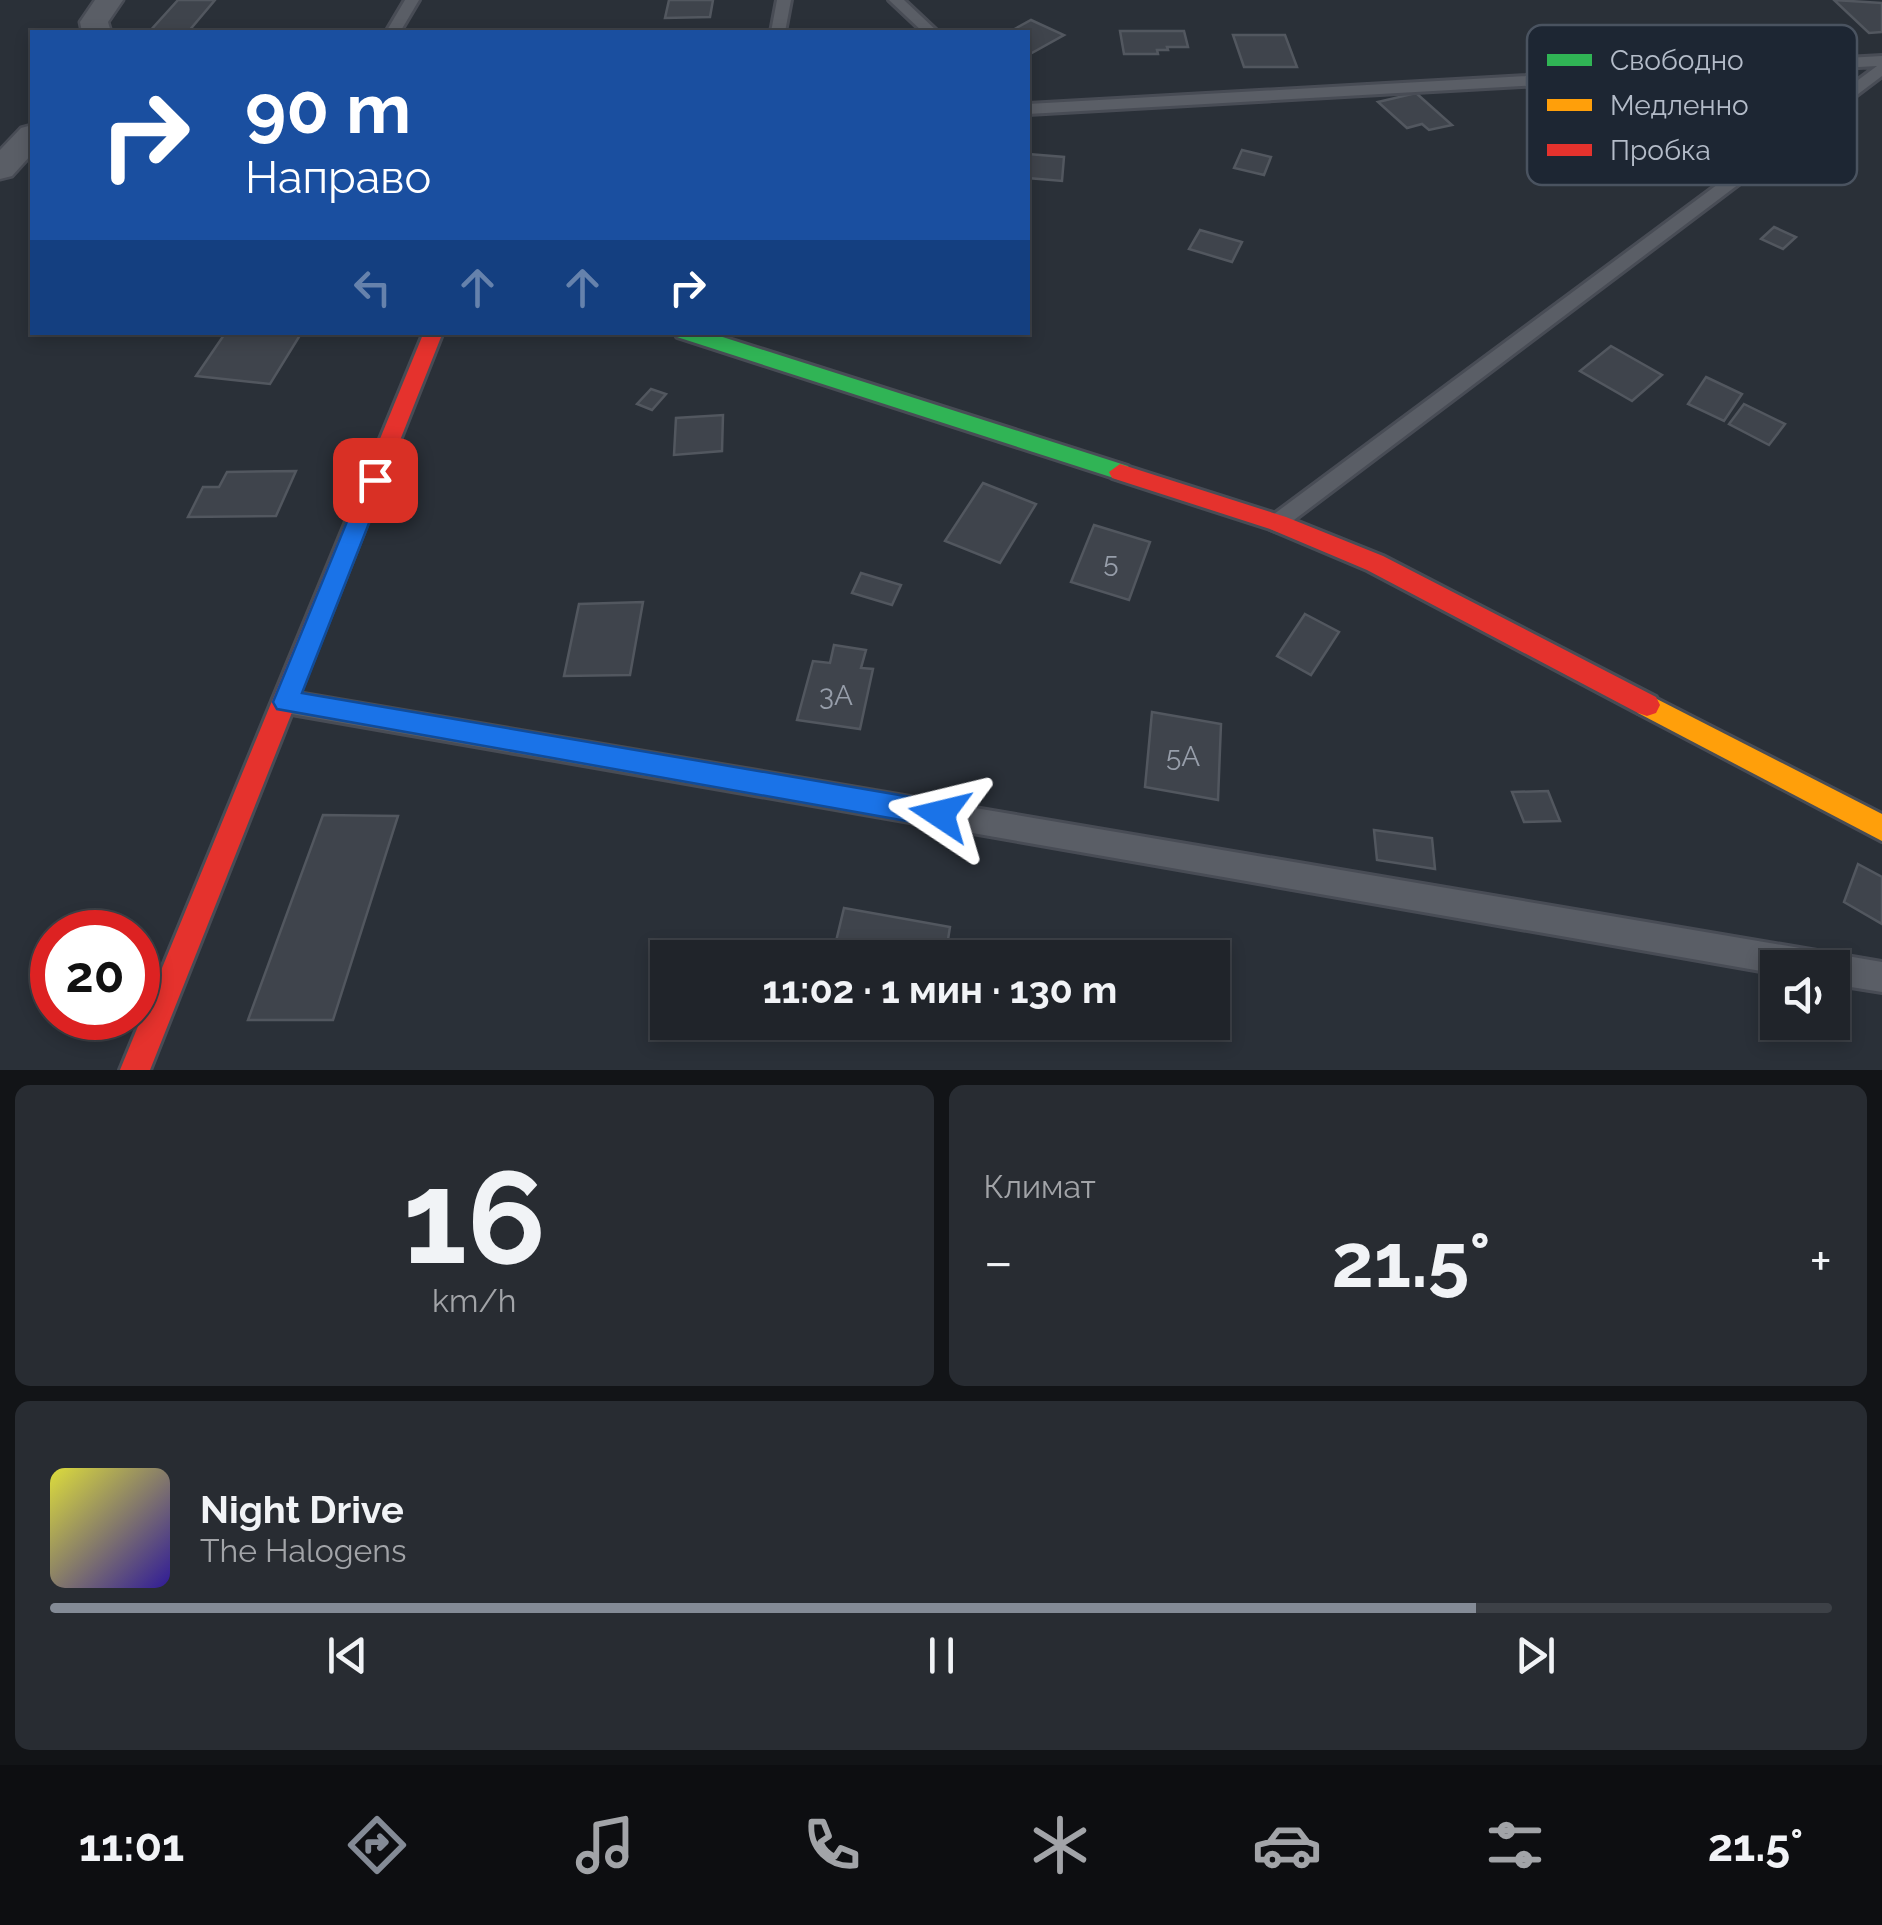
<!DOCTYPE html>
<html lang="ru">
<head>
<meta charset="utf-8">
<style>
	:root { --surface:#20242a; --page:#282c32; --text:#f1f3f6; --muted:#a2a4a8; --line:#3d4147; --accent:#848b96 }
	body { margin:0; font-family:Raleway,sans-serif; background:var(--page); color:var(--text); height:100vh; display:flex; flex-direction:column; font-size:38px; white-space:nowrap }
	* { box-sizing:border-box; margin:0 }
	p { font-size:32px; color:var(--muted) }
	.icon { flex:none; width:55px; height:55px; fill:none; stroke:currentColor; stroke-width:2; stroke-linecap:round; stroke-linejoin:round }
	.map { position:relative; height:1070px; overflow:hidden }
	.panel { display:flex; flex-direction:column; gap:15px; padding:15px; background:#121417; flex:1 }
	.panel>* { flex:none }
	.guide { position:absolute; left:30px; top:30px; width:1000px; height:305px; border-radius:0px; box-shadow:0 5px 15px #0003,0 0 0 2px var(--line); background:#1a4fa0; color:#fff; overflow:hidden }
	.controls { position:absolute; left:1760px; top:950px; display:grid; gap:20px }
	.controls a { display:grid; place-items:center; width:90px; height:90px; border-radius:0px; background:var(--surface); box-shadow:0 5px 15px #0003,0 0 0 2px var(--line); font-size:50px }
	.speed { position:absolute; left:30px; top:910px; display:flex; gap:20px; font-size:50px; font-weight:700; text-align:center }
	.speed>* { display:grid; place-content:center; width:130px; height:130px; border-radius:50%; background:var(--surface); box-shadow:0 5px 15px #0003,0 0 0 2px var(--line); line-height:1 }
	.speed .limit { border:15px solid #d22; background:#fff; color:#111 }
	.pin { position:absolute; display:grid; place-items:center; width:85px; height:85px; color:#fff; margin:-42px; border-radius:20px; box-shadow:0 5px 15px #0006 }
	.me { position:absolute; width:110px; margin:-55px; rotate:280deg; stroke-linejoin:round; filter:drop-shadow(0 0 8px #0008) }
	.turn { display:flex; align-items:center; gap:35px; height:210px; padding:0 50px; font-size:45px }
	.turn .icon { width:130px; height:130px; stroke-width:2.5 }
	.turn b { display:block; font-size:70px; line-height:85px }
	.lanes { display:flex; align-items:center; height:95px; padding:0 50px; background:#0003; justify-content:center; gap:50px; direction:ltr }
	.lanes .off { opacity:.35 }
	.big { font-size:75px; font-weight:700; line-height:1.1 }
	.panel .widget { flex:1; display:flex; flex-direction:column; justify-content:center; gap:15px; min-width:0; padding:0 35px; border-radius:15px; background:var(--page) }
	.panel .dial { align-items:center; gap:0 }
	.dial b { font-size:130px; line-height:1 }
	.song { display:flex; align-items:center; gap:30px }
	.cover { width:120px; height:120px; border-radius:15px; background:linear-gradient(135deg,hsl(60 70% 55%),hsl(250 70% 35%)) }
	.played { height:10px; border-radius:5px; background:linear-gradient(90deg,var(--accent) 80%,var(--line) 80%) }
	.keys { display:flex; justify-content:space-around; direction:ltr }
	.heat { display:flex; justify-content:space-between; align-items:center; font-size:55px; direction:ltr }
	.panel .tiles { flex:1; display:grid; gap:15px; grid-template-columns:1fr 1fr }
	.widget:last-child { grid-column:span 2 }
	.trip { position:absolute; left:650px; top:940px; width:580px; height:100px; border-radius:0px; background:var(--surface); box-shadow:0 5px 15px #0003,0 0 0 2px var(--line); font-weight:700; line-height:100px; text-align:center }
	.tabs { display:flex; height:160px; justify-content:space-around; align-items:center; background:#0d0e11; color:var(--muted) }
	.tabs .icon { width:70px; height:70px }
	.tabs .selected { color:var(--accent) }
	.tabs b { font-size:45px; color:var(--text) }
	.map>svg:first-child { display:block }
	.building { fill:#3f444c; stroke:#52575f; stroke-width:2.5 }
	.lines { fill:none; stroke-linecap:round; stroke-linejoin:round }
	.lane-casing { stroke:#484c55; stroke-width:6 }
	.street-casing { stroke:#484c55; stroke-width:5 }
	.fast-casing { stroke:#484c55; stroke-width:6 }
	.slow-casing { stroke:#484c55; stroke-width:6 }
	.jam-casing { stroke:#484c55; stroke-width:6 }
	.lane { fill:#5a5e66; fill-rule:evenodd }
	.street { fill:#5a5e66; fill-rule:evenodd }
	.fast { fill:#30b455; fill-rule:evenodd }
	.slow { fill:#ff9f0a; fill-rule:evenodd }
	.jam { fill:#e5322d; fill-rule:evenodd }
	.route { fill:#1a73e8; stroke:#114b97; stroke-width:2.5 }
	.labels { text-anchor:middle; dominant-baseline:central; stroke-width:10; stroke-linejoin:round; paint-order:stroke }
	.number-label { font-size:28px; fill:#979eaa }
	.key { fill:#1d2633; stroke:#4a5360; stroke-width:2.5 }
	.key-label { font-size:28px; fill:#b4bcc9 }
</style>
</head>
<body>
<div class="map">
<svg width="1882" height="1070" viewBox="0 0 1882 1070">
	<rect width="100%" height="100%" fill="#2a3038"/>
	<g class="building">
		<polygon points="178,0 215,0 188,32 149,32"/>
		<polygon points="669,0 713,0 710,17 665,18"/>
		<polygon points="1834,0 1882,3 1882,32 1869,33"/>
		<polygon points="1031,20 1064,35 1030,54 1028,32 1009,32"/>
		<polygon points="1120,31 1184,31 1188,47 1167,47 1168,50 1157,50 1158,54 1124,54"/>
		<polygon points="1233,35 1285,35 1297,67 1244,67"/>
		<polygon points="1416,93 1452,125 1429,130 1422,124 1407,128 1378,102"/>
		<polygon points="1242,150 1271,157 1264,175 1234,168"/>
		<polygon points="1028,154 1064,157 1062,181 1028,178"/>
		<polygon points="1774,227 1796,237 1783,249 1761,239"/>
		<polygon points="1200,230 1242,242 1232,262 1189,249"/>
		<polygon points="226,332 302,332 270,384 196,376"/>
		<polygon points="1611,346 1662,375 1632,401 1580,371"/>
		<polygon points="1706,377 1742,394 1724,421 1688,404"/>
		<polygon points="651,389 666,394 652,410 637,404"/>
		<polygon points="1744,404 1785,424 1769,445 1729,424"/>
		<polygon points="723,415 722,451 674,455 676,418"/>
		<polygon points="296,471 276,516 188,517 203,487 219,487 227,472"/>
		<polygon points="983,483 1036,504 1000,563 945,541"/>
		<polygon points="1094,525 1150,542 1129,600 1071,582"/>
		<polygon points="861,573 901,585 892,605 852,593"/>
		<polygon points="643,602 630,675 564,676 579,604"/>
		<polygon points="1305,614 1339,632 1311,675 1277,656"/>
		<polygon points="834,645 866,650 861,668 873,669 860,729 797,720 813,661 830,663"/>
		<polygon points="1152,712 1221,724 1218,800 1145,787"/>
		<polygon points="1548,791 1560,821 1524,822 1512,792"/>
		<polygon points="323,815 398,816 333,1020 248,1020"/>
		<polygon points="1374,830 1432,838 1435,869 1377,860"/>
		<polygon points="1858,864 1882,877 1882,924 1844,902"/>
		<polygon points="844,908 950,927 945,958 832,958"/>
		<polygon points="819,1022 909,1022 907,1039"/>
	</g>
	<g class="lines">
		<defs>
			<g id="lane">
				<polygon points="405,0 419,0 400,32 386,32"/>
				<polygon points="777,0 791,0 785,32 771,32"/>
				<polygon points="889,0 904,0 938,32 923,32"/>
				<polygon points="1882,56 1882,76 1278,532 1270,529 1267,523 1270,517 1877,66 1028,114 1028,104"/>
				<polygon points="286,691 1882,962 1882,992 1832,984 1832,968 1778,968 1778,974 286,713 277,710 273,702 277,694"/>
			</g>
			<g id="street">
				<polygon points="95,0 123,0 108,22 111,32 82,32 80,22"/>
				<polygon points="32,125 32,154 12,176 0,179 0,150 21,128"/>
			</g>
			<polygon id="fast" points="675,332 707,332 1128,466 1131,472 1120,480 677,337"/>
			<polygon id="slow" points="1647,694 1882,814 1882,841 1638,713 1634,705 1638,697"/>
			<g id="jam">
				<polygon points="424,332 443,332 150,1070 120,1070"/>
				<polygon points="1120,464 1286,517 1383,556 1656,697 1660,705 1656,713 1647,716 1638,713 1367,570 1270,529 1112,478 1109,472"/>
			</g>
		</defs>
		<use href="#lane" class="lane-casing"/>
		<use href="#street" class="street-casing"/>
		<use href="#fast" class="fast-casing"/>
		<use href="#slow" class="slow-casing"/>
		<use href="#jam" class="jam-casing"/>
		<use href="#lane" class="lane"/>
		<use href="#street" class="street"/>
		<use href="#fast" class="fast"/>
		<use href="#slow" class="slow"/>
		<use href="#jam" class="jam"/>
	</g>
	<polygon class="route" points="375,472 386,480 302,693 940,802 950,805 954,814 950,824 940,827 277,709 273,702 364,480"/>
	<g class="labels">
		<g class="number-label">
			<text x="1111" y="562">5</text>
			<text x="836" y="695">3А</text>
			<text x="1183" y="756">5А</text>
		</g>
	</g>
	<rect x="1527" y="25" width="330" height="160" rx="15" class="key"/>
	<rect x="1547" y="54" width="45" height="12" fill="#30b455"/>
	<rect x="1547" y="99" width="45" height="12" fill="#ff9f0a"/>
	<rect x="1547" y="144" width="45" height="12" fill="#e5322d"/>
	<g class="key-label">
		<text x="1610" y="70">Свободно</text>
		<text x="1610" y="115">Медленно</text>
		<text x="1610" y="160">Пробка</text>
	</g>
</svg>
<div class="controls">
<a><svg class="icon" aria-label="sound" viewBox="0 0 24 24"><path d="M4 9h4l5-4v14l-5-4H4zM17 9q2 3 0 6"/></svg></a>
</div>
<div class="speed"><div class="limit">20</div></div>
<div class="pin" style="left:375px;top:480px;background:#d93025"><svg class="icon" aria-label="arrive" viewBox="0 0 24 24"><path d="M6 21V4h12l-3 4 3 4H6"/></svg></div>
<svg class="me" style="left:940px;top:814px" viewBox="-20 -20 40 40"><path d="M0-17L14 15 0 8-14 15z" fill="#1a73e8" stroke="#fff" stroke-width="4"/></svg>
<div class="trip">11:02 · 1 мин · 130 m</div>
<div class="guide">
<div class="turn"><svg class="icon" aria-label="right" viewBox="0 0 24 24"><path d="M7 20v-9h11M14 6l5 5-5 5"/></svg><div><b>90 m</b>Направо</div></div>
<div class="lanes"><svg class="icon off" aria-label="left" viewBox="0 0 24 24"><path d="M17 20v-9H6M10 6l-5 5 5 5"/></svg><svg class="icon off" aria-label="ahead" viewBox="0 0 24 24"><path d="M12 20V5M6 11l6-6 6 6"/></svg><svg class="icon off" aria-label="ahead" viewBox="0 0 24 24"><path d="M12 20V5M6 11l6-6 6 6"/></svg><svg class="icon" aria-label="right" viewBox="0 0 24 24"><path d="M7 20v-9h11M14 6l5 5-5 5"/></svg></div>
</div>
</div>
<section class="panel">
<div class="tiles">
<div class="widget dial"><b>16</b><p>km/h</p></div>
<div class="widget"><p>Климат</p>
<div class="heat"><a>−</a><b class="big">21.5°</b><a>+</a></div>
</div>
<div class="widget">
<div class="song"><i class="cover"></i><div><b>Night Drive</b><p>The Halogens</p></div></div>
<div class="played"></div>
<div class="keys"><svg class="icon" aria-label="previous" viewBox="0 0 24 24"><path d="M18 5L8 12l10 7zM5 5v14"/></svg><svg class="icon" aria-label="pause" viewBox="0 0 24 24"><path d="M8 5v14M16 5v14"/></svg><svg class="icon" aria-label="next" viewBox="0 0 24 24"><path d="M6 5l10 7-10 7zM19 5v14"/></svg></div>
</div>
</div>
</section>
<nav class="tabs">
<b>11:01</b>
<svg class="icon selected" aria-label="directions" viewBox="0 0 24 24"><path d="M12 3l9 9-9 9-9-9zM9 14v-3h6M13 9l2 2-2 2"/></svg>
<svg class="icon" aria-label="music" viewBox="0 0 24 24"><path d="M9 18V5l10-2v13"/><circle cx="6" cy="18" r="3"/><circle cx="16" cy="16" r="3"/></svg>
<svg class="icon" aria-label="phone" viewBox="0 0 24 24"><path d="M5 4h4l2 5-3 2q2 4 5 5l2-3 5 2v4C11 20 4 13 5 4z"/></svg>
<svg class="icon" aria-label="climate" viewBox="0 0 24 24"><path d="M12 3v18M4 7l16 10M4 17L20 7"/></svg>
<svg class="icon" aria-label="car" viewBox="0 0 24 24"><path d="M5 17H2v-5l4-1 3-4h7l3 4 3 1v5h-3M9 17h6M6 11h13"/><circle cx="7" cy="17" r="2"/><circle cx="17" cy="17" r="2"/></svg>
<svg class="icon" aria-label="filters" viewBox="0 0 24 24"><path d="M4 7h16M4 17h16"/><circle cx="9" cy="7" r="2"/><circle cx="15" cy="17" r="2"/></svg>
<b>21.5°</b>
</nav>
</body>
</html>
